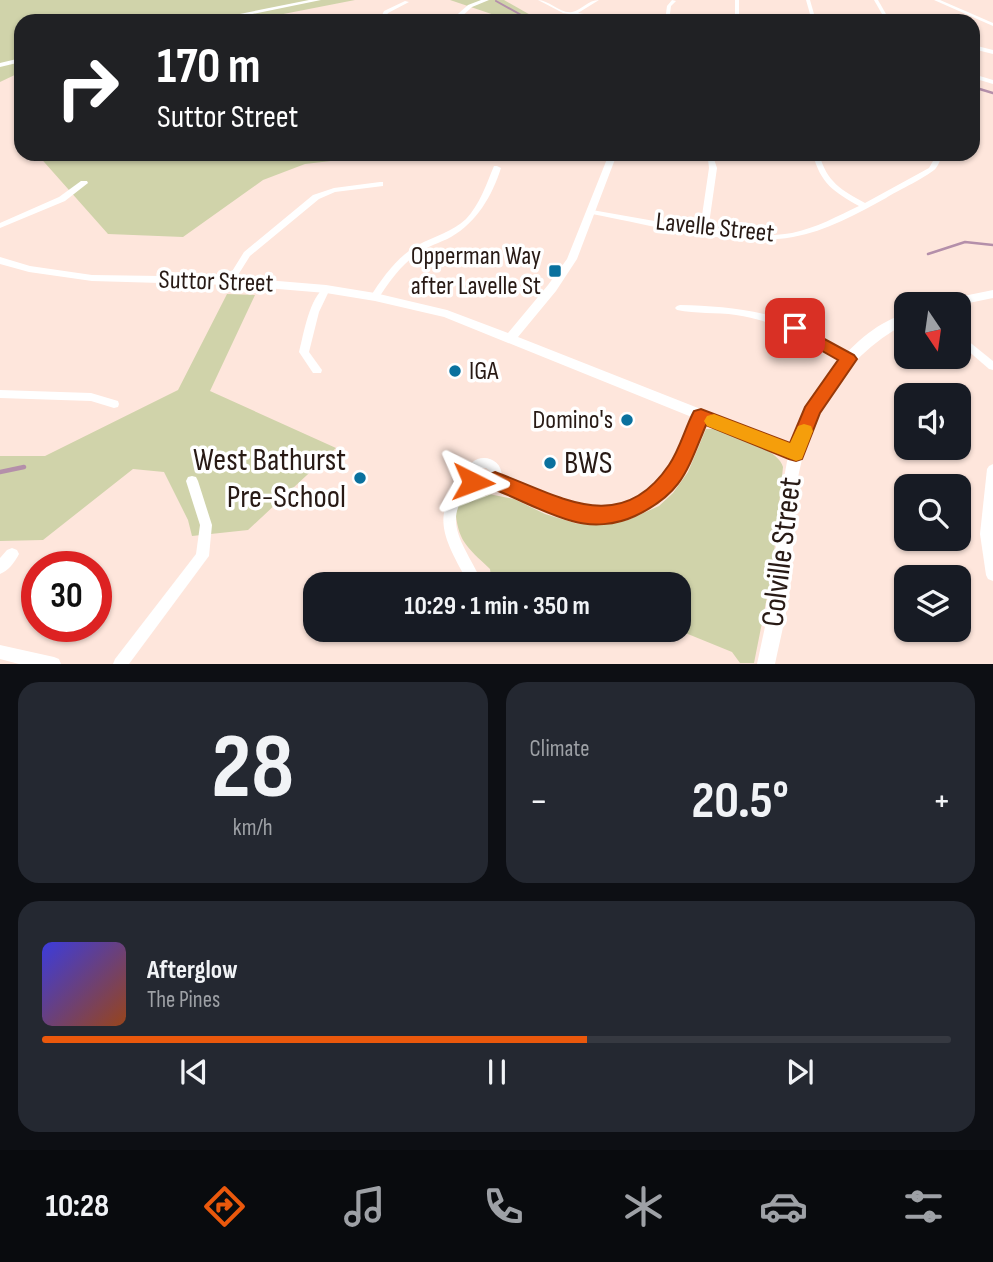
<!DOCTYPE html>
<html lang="en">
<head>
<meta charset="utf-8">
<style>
	:root { --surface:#171b24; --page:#242831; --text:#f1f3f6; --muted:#9ea1a6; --line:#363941; --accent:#ea580c }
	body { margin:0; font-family:"Sofia Sans Condensed",sans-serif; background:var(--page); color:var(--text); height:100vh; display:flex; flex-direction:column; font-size:26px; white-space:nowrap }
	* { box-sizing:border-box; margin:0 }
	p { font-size:23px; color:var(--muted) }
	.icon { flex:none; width:38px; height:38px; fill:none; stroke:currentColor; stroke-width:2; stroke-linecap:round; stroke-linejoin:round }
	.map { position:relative; height:664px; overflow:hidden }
	.details { display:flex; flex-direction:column; gap:18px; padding:18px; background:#0d0f14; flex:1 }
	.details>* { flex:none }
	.top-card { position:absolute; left:14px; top:14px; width:966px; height:147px; border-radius:21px; box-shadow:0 2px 5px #0004; background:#202124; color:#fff; overflow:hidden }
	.needle { width:46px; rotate:167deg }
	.controls { position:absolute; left:894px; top:292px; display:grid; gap:14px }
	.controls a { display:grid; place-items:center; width:77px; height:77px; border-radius:14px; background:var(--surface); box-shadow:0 2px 5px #0004; font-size:35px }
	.speed { position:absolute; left:21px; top:551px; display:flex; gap:14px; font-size:35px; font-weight:700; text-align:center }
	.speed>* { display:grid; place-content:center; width:91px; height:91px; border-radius:50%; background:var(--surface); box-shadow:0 2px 5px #0004; line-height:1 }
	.speed .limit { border:10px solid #d22; background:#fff; color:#111 }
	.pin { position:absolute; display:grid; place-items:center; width:60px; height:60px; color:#fff; margin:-30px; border-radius:14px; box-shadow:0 4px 10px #0006 }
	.me { position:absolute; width:77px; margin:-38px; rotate:93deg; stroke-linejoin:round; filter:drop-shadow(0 0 5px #0008) }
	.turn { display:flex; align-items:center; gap:24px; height:147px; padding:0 28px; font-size:32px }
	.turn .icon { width:91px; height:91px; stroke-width:2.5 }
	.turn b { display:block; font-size:49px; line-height:60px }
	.big { font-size:52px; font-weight:700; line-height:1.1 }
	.details .card { flex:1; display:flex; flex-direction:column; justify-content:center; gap:10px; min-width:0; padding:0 24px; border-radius:21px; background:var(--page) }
	.details .dial { align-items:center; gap:0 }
	.dial b { font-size:91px; line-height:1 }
	.song { display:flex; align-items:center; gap:21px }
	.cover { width:84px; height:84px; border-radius:10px; background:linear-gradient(135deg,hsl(240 70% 55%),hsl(20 70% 35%)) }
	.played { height:7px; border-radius:4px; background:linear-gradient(90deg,var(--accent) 60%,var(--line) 60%) }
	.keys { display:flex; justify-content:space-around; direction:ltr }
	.heat { display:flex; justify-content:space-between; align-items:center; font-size:38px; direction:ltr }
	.details .tiles { flex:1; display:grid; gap:18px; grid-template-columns:1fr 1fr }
	.card:last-child { grid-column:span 2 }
	.trip { position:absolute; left:303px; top:572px; width:388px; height:70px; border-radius:21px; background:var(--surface); box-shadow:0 2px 5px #0004; font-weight:700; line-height:70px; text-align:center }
	.tabs { display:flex; height:112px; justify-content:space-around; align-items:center; background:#090b0e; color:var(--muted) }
	.tabs .icon { width:49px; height:49px }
	.tabs .selected { color:var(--accent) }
	.tabs b { font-size:32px; color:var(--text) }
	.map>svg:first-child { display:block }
	.green { fill:#d0d3aa }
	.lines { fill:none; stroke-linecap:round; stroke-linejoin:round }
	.stream-far2 { stroke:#b48faa; stroke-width:2 }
	.stream-far1 { stroke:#b48faa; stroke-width:2.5 }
	.stream { stroke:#b48faa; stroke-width:4.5 }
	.minor { fill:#fff; fill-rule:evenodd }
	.tertiary { fill:#fff; fill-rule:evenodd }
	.secondary { fill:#fff; fill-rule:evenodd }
	.route { fill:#ea580c; stroke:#983908; stroke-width:2 }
	.slow { fill:#f59e0b }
	.poi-dot { fill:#0a719e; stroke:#fff; stroke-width:2.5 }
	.labels { text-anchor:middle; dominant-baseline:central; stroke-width:7; stroke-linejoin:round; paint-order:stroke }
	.street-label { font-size:26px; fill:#281a15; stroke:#fff }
	.poi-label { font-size:26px; fill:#281a15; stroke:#fff; text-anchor:end }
	.near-poi-label { font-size:32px; fill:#281a15; stroke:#fff; text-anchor:end }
	.near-street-label { font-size:32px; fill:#281a15; stroke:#fff }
</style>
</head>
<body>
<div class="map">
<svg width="993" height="664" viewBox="0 0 993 664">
	<rect width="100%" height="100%" fill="#fee6dc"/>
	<g class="green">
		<polygon points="0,0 355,0 247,21 21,21 21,72 0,82"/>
		<polygon points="450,0 504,0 541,21 512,21"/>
		<polygon points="37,154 82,154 128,159 249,154 391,154 305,164 263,180 183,237 108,234"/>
		<polygon points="227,294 255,295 210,391 336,448 248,530 192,536 188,520 164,472 133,469 43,540 0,541 0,456 45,456 178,390"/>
		<path d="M706,429H715C732,436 778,448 783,467L772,572L754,663H740L732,652L678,630L679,584H492L490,569C465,545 457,541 455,504L467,493L479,492L514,499L545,514L578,524H606L628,520L659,506L673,493L688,472Z"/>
		<path d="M509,630H600C563,639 546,644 509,630Z"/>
	</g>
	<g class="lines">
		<polyline class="stream-far2" points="496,1 532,21"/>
		<g class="stream-far1">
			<polyline points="973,87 993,93"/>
			<polyline points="928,254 965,242 993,245"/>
		</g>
		<polyline class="stream" points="0,472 24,467"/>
		<g class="minor">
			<path d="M538,0C549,0 560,14 572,12C582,10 588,0 599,0L578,13L625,21H613L563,13Z"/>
			<polygon points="672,0 676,1 671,6 669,21 665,21 667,6"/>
			<polygon points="735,0 739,0 739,17 737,21 733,21 735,17"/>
			<polygon points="806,0 810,0 816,21 812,21"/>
			<polygon points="874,0 878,0 890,21 886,21"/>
			<polygon points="934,0 940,0 993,23 993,26"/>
			<polygon points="405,1 409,2 388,13 383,21 379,21 384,11"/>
			<polygon points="973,45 993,50 993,54 973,49"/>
			<polygon points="973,74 993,80 993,84 973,78"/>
			<path d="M813,154H819C827,182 841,190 865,203L929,168L937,154H943C941,158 939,164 936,168C931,175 895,192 886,198C857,214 826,231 793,237C734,248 651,225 592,214L588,212L592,210L700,229L709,168L708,159L711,157L714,159L717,168L708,231C736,234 764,238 792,233C816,228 838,216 859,206C834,192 820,183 813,154Z"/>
			<path d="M494,166H497L501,168C492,196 477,222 451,237C440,243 427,246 417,254C400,266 389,282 378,299H372L370,297C383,277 397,257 418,245C435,236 452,232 466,219C480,204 486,185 494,166Z"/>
			<polygon points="81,181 87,181 88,183 65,201 0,228 0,223 59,197"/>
			<polygon points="380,182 383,182 383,186 335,192 319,199 250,256 233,283 230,284 226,281 244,252 313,195 334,188"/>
			<path d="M326,286L330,289L319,312L309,352L322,370L321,373H313L299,352C304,333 309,298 326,286Z"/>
			<path d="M680,305C720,306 762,309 799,326C817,334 834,346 852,356L853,359L852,362H844C807,339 780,322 736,315C716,312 696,314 677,310L675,308L677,306Z"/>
			<polygon points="959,335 962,336 993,361 993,370 989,369 959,343"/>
			<polygon points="0,390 91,393 118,401 119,404 118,407 114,408 91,401 0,398"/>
			<path d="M701,412L705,413L706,416C696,439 690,464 674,484C664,497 651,506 636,512C586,533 542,504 497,487L485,492L473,489C437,517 467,549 481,580L479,584H469C449,547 424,512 467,480C462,452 503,450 502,478C521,485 538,495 557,502C604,518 649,507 675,463C684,447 689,429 697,413ZM482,468H486L490,471V479L486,482H482L478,479V471Z"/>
			<polygon points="993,464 993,581 988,579 986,575 980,534 987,469 989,466"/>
			<polygon points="192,476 196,477 198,481 212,525 209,556 129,664 113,664 115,659 196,554 200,525 186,481 188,477"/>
			<path d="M12,548L17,550L19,554C15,562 8,571 0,574V558L7,550Z"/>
			<polygon points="0,645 54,657 59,659 61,664 19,664 0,659"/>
		</g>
		<g class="tertiary">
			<polygon points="481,0 489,0 472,7 457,21 450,21 468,5"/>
			<path d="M609,154H617L577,259L556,291L518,337L792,445C807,397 854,327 906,314V323C838,361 803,423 795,500C793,526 794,553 791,580C788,608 781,636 775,664H757L772,594L780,500L788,456L444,317L375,301L326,293L230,285L92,281L29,272L0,264V257L30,266L92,275L230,277L326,285L375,293L447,310L508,333L548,285L567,259Z"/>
			<polygon points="993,290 993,298 959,305 938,304 944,300"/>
		</g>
		<g class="secondary">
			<polygon points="309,0 321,0 218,21 205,21"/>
			<polygon points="21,58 21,62 0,67 0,63"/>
		</g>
	</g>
	<path class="route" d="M795,323L854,355L857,359L820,413L802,459L796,461L789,459L706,425C687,471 682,494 635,516C616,525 592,527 572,521C546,514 521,500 496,490L485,495L466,488L464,482L466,476L473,474L483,477L495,472C558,495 620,538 669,465C680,449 685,428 694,411L701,409L790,443L805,407L838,360L789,332L787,328Z"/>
	<polygon class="slow" points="714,414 790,443 798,426 804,424 811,426 813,431 802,459 796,461 707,426 704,421 707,416"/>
	<g class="poi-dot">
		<rect x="548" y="264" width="14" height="14" rx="3.5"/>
		<circle cx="455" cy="371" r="7"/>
		<circle cx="627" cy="420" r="7"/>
		<circle cx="550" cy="463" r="7"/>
		<circle cx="360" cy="478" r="7"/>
	</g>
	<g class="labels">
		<g class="street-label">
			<text transform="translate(715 228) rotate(6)">Lavelle Street</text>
			<text transform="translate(216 282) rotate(2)">Suttor Street</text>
		</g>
		<g class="poi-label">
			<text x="541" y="256">Opperman Way<tspan x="541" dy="30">after Lavelle St</tspan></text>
			<text x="469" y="371" text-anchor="start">IGA</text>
			<text x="613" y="420">Domino's</text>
		</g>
		<g class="near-poi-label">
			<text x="346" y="460">West Bathurst<tspan x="346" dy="37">Pre-School</tspan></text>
			<text x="564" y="463" text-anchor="start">BWS</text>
		</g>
		<g class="near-street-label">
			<text transform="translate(782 552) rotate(-83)">Colville Street</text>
		</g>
	</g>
</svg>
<div class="controls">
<a><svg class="needle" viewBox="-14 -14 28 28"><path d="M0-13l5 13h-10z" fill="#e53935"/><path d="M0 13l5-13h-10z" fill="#9ea1a6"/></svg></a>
<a><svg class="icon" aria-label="sound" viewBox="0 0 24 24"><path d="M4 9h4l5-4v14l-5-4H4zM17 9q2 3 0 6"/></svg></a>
<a><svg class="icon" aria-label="search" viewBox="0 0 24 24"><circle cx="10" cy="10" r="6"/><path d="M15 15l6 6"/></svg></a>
<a><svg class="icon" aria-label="layers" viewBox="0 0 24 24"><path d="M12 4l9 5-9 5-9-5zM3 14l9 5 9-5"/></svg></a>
</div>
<div class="speed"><div class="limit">30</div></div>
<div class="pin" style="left:795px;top:328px;background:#d93025"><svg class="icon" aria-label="arrive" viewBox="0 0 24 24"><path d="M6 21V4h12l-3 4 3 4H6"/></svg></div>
<svg class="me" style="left:473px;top:482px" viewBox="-20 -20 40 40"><path d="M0-17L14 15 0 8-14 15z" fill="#ea580c" stroke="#fff" stroke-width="4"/></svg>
<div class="trip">10:29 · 1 min · 350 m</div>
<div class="top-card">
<div class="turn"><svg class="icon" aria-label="right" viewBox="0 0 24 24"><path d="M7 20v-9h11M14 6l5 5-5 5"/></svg><div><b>170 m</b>Suttor Street</div></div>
</div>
</div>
<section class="details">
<div class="tiles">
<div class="card dial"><b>28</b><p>km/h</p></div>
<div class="card"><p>Climate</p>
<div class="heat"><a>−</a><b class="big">20.5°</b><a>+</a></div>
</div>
<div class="card">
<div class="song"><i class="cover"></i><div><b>Afterglow</b><p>The Pines</p></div></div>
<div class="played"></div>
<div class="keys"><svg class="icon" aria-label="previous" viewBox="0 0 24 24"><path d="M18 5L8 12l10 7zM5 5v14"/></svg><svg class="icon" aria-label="pause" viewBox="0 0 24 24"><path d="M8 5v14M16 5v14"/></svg><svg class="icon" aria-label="next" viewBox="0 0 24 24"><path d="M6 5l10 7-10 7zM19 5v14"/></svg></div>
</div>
</div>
</section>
<nav class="tabs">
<b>10:28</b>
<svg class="icon selected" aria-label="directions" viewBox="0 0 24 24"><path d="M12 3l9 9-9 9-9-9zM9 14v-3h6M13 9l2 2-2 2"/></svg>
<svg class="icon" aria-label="music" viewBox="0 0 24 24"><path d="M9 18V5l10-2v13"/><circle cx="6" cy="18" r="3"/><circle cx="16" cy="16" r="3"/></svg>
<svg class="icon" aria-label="phone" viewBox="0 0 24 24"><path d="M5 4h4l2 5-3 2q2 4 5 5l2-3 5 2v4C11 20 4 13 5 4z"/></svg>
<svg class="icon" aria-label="climate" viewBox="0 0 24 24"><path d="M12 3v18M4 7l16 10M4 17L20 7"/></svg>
<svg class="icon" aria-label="car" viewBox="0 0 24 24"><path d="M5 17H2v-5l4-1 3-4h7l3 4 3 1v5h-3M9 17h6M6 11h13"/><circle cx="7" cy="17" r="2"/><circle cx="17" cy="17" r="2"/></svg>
<svg class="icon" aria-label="filters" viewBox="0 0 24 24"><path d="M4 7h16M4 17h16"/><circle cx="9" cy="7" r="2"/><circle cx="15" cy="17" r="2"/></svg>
</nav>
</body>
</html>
